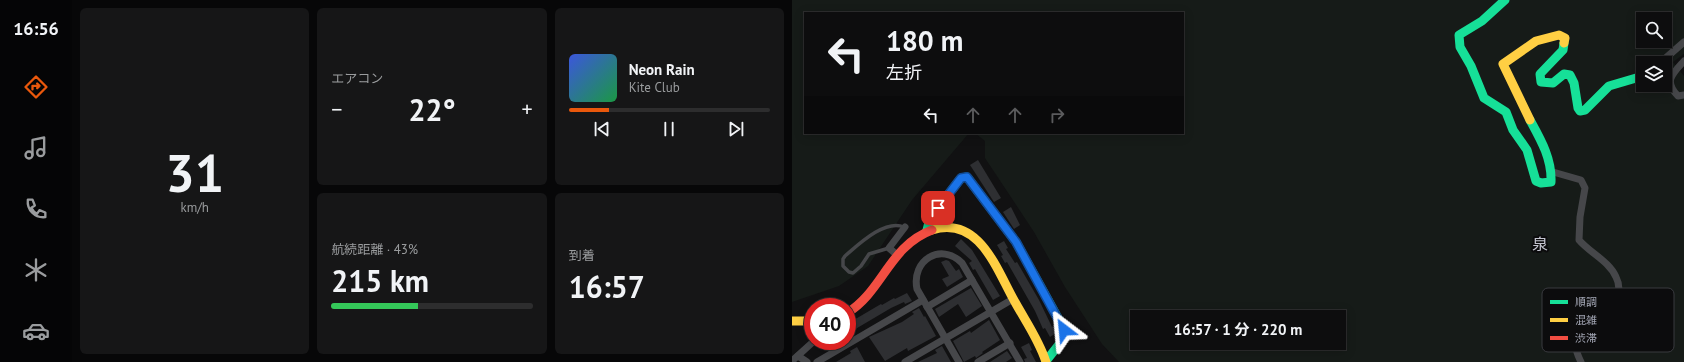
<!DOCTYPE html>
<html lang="ja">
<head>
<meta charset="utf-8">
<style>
	:root { --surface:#0d0d0e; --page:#161617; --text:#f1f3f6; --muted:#9a9c9e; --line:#2d2d2e; --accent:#ea580c }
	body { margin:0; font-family:"PT Sans","Noto Sans JP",sans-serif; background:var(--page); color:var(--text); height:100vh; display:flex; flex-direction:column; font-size:15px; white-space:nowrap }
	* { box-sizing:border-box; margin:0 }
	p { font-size:13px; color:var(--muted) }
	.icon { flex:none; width:22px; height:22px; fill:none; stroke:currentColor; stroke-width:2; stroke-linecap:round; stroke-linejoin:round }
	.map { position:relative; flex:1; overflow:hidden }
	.drawer { display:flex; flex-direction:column; gap:8px; padding:8px; background:#070708; width:720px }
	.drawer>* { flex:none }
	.banner { position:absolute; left:12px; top:12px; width:380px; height:122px; border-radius:0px; box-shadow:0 2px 10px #0003,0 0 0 1px var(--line); background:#0d0d0e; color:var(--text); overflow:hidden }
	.controls { position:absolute; left:844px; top:12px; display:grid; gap:8px }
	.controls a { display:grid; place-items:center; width:36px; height:36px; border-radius:0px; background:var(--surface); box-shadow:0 2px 10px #0003,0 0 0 1px var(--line); font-size:20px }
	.speed { position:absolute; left:12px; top:298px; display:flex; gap:8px; font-size:20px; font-weight:700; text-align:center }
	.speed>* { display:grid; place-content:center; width:52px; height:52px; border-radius:50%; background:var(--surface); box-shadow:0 2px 10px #0003,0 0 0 1px var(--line); line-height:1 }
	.speed .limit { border:6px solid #d22; background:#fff; color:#111 }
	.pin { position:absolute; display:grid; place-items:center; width:34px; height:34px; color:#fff; margin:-17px; border-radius:8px; box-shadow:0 2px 6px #0006 }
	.me { position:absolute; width:44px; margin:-22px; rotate:331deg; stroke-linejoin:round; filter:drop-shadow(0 0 3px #0008) }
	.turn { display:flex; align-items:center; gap:14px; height:84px; padding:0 16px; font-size:18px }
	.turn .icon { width:52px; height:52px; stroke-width:2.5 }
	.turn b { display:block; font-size:28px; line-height:34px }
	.lanes { display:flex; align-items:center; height:38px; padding:0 16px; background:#0003; justify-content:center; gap:20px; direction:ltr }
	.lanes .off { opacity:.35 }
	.big { font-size:30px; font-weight:700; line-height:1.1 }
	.drawer .widget { flex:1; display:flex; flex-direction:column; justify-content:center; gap:6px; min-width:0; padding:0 14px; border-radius:6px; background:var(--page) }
	.drawer .dial { align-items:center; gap:0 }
	.dial b { font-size:52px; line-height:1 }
	.song { display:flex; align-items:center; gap:12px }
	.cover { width:48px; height:48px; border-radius:6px; background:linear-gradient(135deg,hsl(230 70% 55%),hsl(140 70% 35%)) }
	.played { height:4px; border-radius:2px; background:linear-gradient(90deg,var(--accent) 20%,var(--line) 20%) }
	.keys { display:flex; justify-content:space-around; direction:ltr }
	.heat { display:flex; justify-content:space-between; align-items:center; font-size:22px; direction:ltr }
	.charge { height:6px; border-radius:3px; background:linear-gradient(90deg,#34c759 43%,var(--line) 0) }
	.drawer .tiles { flex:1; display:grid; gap:8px; grid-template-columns:repeat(3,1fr) }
	.widget:first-child { grid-row:span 2 }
	.trip { position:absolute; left:338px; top:310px; width:216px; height:40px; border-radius:0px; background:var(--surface); box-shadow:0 2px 10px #0003,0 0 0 1px var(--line); font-weight:700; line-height:40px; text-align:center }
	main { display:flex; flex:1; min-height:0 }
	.menu { display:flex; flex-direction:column; width:72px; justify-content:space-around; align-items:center; background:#050506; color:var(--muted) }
	.menu .icon { width:28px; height:28px }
	.menu .current { color:var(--accent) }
	.menu b { font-size:18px; color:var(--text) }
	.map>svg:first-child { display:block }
	.green { fill:#161b18; fill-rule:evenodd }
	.building { fill:#2e2f32 }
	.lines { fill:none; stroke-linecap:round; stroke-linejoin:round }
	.lane { stroke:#46474a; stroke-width:3.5 }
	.street { stroke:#46474a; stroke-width:7 }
	.fast { stroke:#16e098; stroke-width:9 }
	.slow { stroke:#ffcf43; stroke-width:9 }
	.jam { stroke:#f24e42; stroke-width:9 }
	.route-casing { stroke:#114b97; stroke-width:10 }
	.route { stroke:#1a73e8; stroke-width:7 }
	.labels { text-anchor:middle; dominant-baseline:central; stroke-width:4; stroke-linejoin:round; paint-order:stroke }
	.quarter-label { font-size:16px; fill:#c3c4cf; stroke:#0c0c0d }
	.key { fill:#0c0c0d; stroke:#393a3f; stroke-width:1 }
	.key-label { font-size:11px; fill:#a2a5b3 }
</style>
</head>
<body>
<main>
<nav class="menu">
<b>16:56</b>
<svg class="icon current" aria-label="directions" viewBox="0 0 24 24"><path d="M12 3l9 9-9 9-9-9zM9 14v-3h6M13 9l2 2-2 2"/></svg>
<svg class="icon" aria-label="music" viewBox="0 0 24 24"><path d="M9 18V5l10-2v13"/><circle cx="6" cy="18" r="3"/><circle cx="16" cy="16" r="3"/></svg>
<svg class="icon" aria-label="phone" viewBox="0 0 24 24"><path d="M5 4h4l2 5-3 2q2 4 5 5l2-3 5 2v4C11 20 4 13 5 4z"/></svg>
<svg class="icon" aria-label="climate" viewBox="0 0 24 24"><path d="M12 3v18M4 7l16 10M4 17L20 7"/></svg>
<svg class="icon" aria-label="car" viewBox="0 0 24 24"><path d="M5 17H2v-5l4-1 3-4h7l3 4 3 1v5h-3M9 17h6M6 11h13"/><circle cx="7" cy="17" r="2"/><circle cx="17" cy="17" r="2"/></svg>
</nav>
<section class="drawer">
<div class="tiles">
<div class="widget dial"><b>31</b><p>km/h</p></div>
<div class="widget"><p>エアコン</p>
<div class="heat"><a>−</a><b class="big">22°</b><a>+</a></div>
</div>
<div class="widget">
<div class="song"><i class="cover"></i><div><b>Neon Rain</b><p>Kite Club</p></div></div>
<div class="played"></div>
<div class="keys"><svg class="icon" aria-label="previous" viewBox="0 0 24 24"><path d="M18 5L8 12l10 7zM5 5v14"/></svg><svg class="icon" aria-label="pause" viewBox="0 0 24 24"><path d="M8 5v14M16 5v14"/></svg><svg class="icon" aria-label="next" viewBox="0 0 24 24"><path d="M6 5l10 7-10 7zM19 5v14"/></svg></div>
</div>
<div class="widget"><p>航続距離 · 43%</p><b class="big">215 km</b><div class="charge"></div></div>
<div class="widget"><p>到着</p><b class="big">16:57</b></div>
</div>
</section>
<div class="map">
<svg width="892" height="362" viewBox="0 0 892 362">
	<rect width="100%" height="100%" fill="#111112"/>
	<path class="green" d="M0,0H892V54L881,62L892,76V362H327L310,344L273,287L242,232L193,158V141L183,133H391V13H13V133H177L120,200L76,266L47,286L0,302ZM851,19H873V41H851ZM851,63H873V85H851ZM345,317H547V343H345Z"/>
	<g class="building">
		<polygon points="186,160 209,198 202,202 178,165"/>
		<polygon points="219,207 228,225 222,229 211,212"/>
		<polygon points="169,239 180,250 208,296 201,300 183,269 181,270 177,263 180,261 163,246"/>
		<polygon points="212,241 216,248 214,249 223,263 225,262 247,300 260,327 262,325 265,331 264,333 258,337 253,328 251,329 243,311 215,262 213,263 209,256 211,255 205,245"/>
		<polygon points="154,260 157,261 164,271 167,269 171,277 155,287 150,279 157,276 149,262"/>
		<polygon points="179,288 190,306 174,317 166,304 147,317 143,309"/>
		<polygon points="115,293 120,301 113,304 112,302 99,308 55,334 55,324 89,304 90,305 102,298 103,299"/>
		<polygon points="127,308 132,317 133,316 144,336 116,351 115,348 93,361 77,337 110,322 122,314 120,312"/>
		<polygon points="197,320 208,340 190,352 191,353 184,358 183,356 172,362 161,341 178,331 179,333"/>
		<polygon points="237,343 240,350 238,351 244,362 233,362 232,359 235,358 229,347"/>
		<polygon points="150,346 159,362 126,362 145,353 143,350"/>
		<polygon points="65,347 73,362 44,362 59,353 58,351"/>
		<polygon points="215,351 220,358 214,362 198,362"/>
	</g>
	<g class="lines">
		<path class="lane" d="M97,248L77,254L69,266L61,273L57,272L51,266V259L53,256C67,244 93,219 112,227"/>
		<g class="street">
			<path d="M892,61C881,73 871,81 886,96L892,95"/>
			<polyline points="868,63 892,42"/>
			<path d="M761,172L789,180L793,188L788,217L787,240C798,253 817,261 824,277C840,309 783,320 784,347C784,352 787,358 789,362"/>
			<polyline points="105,255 97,248 113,227"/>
			<polyline points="135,307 180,280"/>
			<polyline points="6,356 15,362"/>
			<polyline points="0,361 22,341"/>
			<polyline points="25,362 131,300"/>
			<polyline points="113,362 221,299"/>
			<path d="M167,362L125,289C119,260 149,242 170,263L228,362"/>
			<polyline points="186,362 218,343"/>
		</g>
		<g class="fast">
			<path d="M713,0L690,21L667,35L668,47L679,66L692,98L714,112L721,130L735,150L744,181L749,183L759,182C760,159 749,140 738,120"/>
			<polyline points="772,43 771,50 748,74 749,82 761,83 772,74 778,75 782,83 786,108 788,111 793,110 817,86 851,76"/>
			<polyline points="135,230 138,218 169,178 175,177 224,242 272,329 269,342 254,361"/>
		</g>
		<g class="slow">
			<polyline points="738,120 711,64 744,41 767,35 773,38 772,43"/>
			<path d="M140,230C188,215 205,271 223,302C234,322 247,340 254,362"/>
			<polyline points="0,321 21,321"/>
		</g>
		<path class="jam" d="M55,313C91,291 97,246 140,230"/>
	</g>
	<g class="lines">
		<defs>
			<polyline id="route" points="146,208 169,178 175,177 224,242 272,330"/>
		</defs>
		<use href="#route" class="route-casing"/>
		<use href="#route" class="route"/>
	</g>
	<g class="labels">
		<g class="quarter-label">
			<text x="748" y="244">泉</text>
		</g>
	</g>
	<rect x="750" y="288" width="132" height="64" rx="6" class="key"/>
	<rect x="758" y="300" width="18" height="4" fill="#16e098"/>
	<rect x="758" y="318" width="18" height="4" fill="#ffcf43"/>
	<rect x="758" y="336" width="18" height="4" fill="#f24e42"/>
	<g class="key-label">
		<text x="783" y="306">順調</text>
		<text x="783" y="324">混雑</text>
		<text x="783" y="342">渋滞</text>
	</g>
</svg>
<div class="controls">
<a><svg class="icon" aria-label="search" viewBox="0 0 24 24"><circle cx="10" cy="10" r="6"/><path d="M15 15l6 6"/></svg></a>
<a><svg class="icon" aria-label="layers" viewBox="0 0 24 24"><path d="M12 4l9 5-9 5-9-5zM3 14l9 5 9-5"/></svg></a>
</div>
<div class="speed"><div class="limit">40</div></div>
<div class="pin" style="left:146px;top:208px;background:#d93025"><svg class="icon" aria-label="arrive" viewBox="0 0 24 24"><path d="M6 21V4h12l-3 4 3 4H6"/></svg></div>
<svg class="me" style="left:272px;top:330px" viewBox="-20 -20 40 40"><path d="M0-17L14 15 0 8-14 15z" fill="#1a73e8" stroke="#fff" stroke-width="4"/></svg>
<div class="trip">16:57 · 1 分 · 220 m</div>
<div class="banner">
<div class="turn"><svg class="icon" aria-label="left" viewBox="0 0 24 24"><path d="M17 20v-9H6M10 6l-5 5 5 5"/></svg><div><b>180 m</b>左折</div></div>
<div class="lanes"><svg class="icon" aria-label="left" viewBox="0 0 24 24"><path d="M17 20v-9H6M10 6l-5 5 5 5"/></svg><svg class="icon off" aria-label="ahead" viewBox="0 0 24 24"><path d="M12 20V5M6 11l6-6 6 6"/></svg><svg class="icon off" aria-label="ahead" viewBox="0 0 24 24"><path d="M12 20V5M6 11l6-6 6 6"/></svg><svg class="icon off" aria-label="right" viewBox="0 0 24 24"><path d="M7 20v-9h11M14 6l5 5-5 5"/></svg></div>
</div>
</div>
</main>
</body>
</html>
